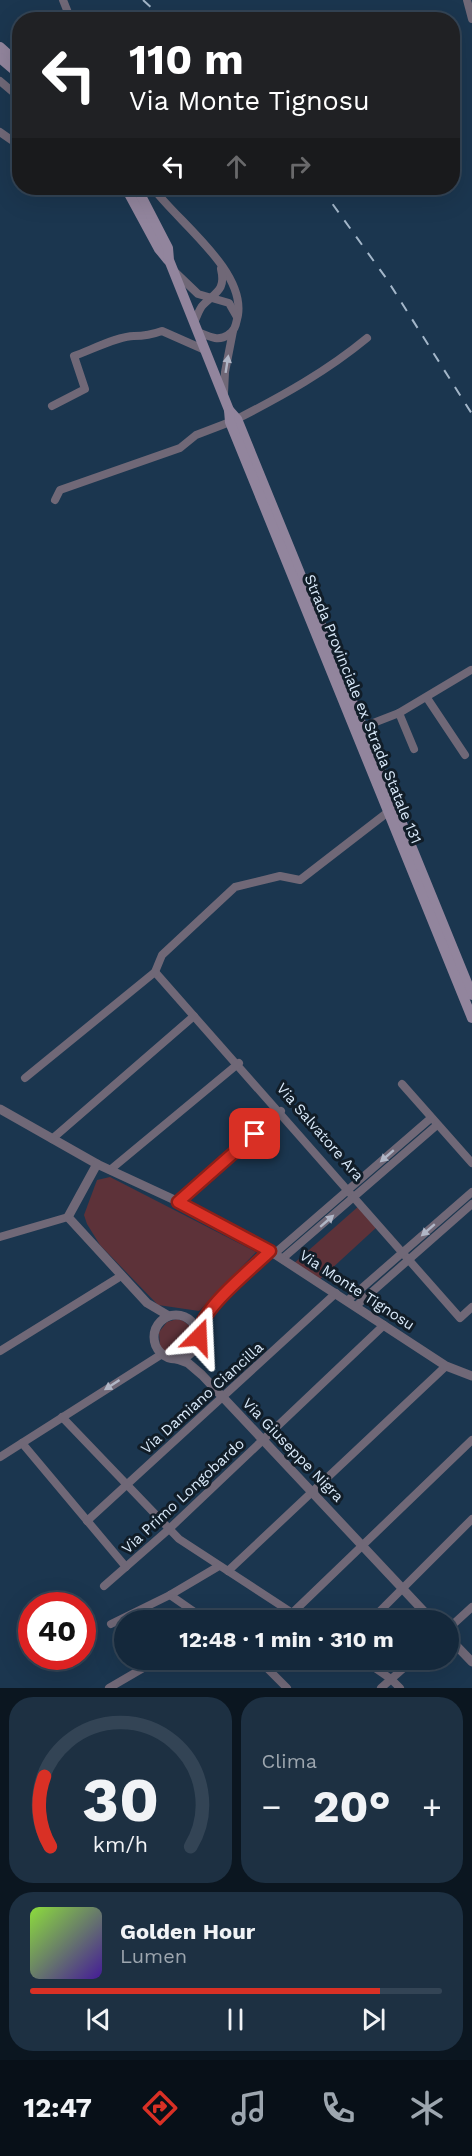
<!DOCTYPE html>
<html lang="it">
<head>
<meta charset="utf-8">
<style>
	:root { --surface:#14283b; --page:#1d3042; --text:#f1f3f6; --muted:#9da6af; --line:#345; --accent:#d93025 }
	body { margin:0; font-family:"Work Sans",sans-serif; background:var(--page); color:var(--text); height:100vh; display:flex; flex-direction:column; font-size:22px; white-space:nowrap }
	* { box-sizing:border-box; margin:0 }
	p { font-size:20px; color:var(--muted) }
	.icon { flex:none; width:33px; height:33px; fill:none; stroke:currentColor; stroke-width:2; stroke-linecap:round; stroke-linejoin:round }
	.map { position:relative; height:1688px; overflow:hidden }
	.sheet { display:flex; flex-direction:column; gap:9px; padding:9px; background:#0b1620; flex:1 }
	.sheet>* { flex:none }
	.guide { position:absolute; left:12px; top:12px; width:448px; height:183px; border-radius:24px; box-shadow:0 6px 24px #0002,0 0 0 2px var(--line); background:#202124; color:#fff; overflow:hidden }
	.speed { position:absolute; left:18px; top:1592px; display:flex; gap:12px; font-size:30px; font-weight:700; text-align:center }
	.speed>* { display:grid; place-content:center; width:78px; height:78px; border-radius:50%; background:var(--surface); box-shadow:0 6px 24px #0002,0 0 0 2px var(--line); line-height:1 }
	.speed .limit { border:9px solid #d22; background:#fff; color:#111 }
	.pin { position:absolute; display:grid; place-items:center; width:51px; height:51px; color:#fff; margin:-26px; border-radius:12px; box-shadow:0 3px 9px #0006 }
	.me { position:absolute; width:66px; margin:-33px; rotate:21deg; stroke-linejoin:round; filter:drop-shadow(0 0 4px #0008) }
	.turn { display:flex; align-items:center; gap:21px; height:126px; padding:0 18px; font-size:27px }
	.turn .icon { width:78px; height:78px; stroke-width:2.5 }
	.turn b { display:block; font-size:42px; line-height:51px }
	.lanes { display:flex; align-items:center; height:57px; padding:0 18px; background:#0003; justify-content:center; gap:30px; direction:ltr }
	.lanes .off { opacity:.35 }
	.big { font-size:45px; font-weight:700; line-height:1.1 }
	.sheet .tile { flex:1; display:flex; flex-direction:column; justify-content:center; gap:9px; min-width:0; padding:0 21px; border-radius:24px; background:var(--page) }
	.sheet .dial { align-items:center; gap:0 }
	.dial svg { height:156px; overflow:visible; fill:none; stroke:var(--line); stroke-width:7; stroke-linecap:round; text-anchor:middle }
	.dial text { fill:var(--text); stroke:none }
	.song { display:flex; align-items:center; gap:18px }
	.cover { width:72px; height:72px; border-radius:9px; background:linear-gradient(135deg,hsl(90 70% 55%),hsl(260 70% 35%)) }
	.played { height:6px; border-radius:3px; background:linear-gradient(90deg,var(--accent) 85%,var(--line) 85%) }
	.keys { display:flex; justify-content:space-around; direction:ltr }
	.heat { display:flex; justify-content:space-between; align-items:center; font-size:33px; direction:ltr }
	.sheet .tiles { flex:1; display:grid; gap:9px; grid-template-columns:1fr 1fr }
	.tile:last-child { grid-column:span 2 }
	.trip { position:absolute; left:114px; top:1610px; width:345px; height:60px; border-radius:30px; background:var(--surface); box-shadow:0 6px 24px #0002,0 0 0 2px var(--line); font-weight:700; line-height:60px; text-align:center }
	.dock { display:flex; height:96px; justify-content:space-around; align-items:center; background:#081018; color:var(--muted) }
	.dock .icon { width:42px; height:42px }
	.dock .on { color:var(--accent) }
	.dock b { font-size:27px; color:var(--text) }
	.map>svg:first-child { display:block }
	.green { fill:#5d3239 }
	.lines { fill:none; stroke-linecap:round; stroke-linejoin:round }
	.minor { stroke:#706877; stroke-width:8 }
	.tertiary { stroke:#706877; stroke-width:9 }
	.secondary { stroke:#92859d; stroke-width:10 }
	.rail { stroke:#a3b6c9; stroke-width:2; stroke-dasharray:10 10; stroke-linecap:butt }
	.oneway { fill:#b0b6c6 }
	.route-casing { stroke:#8d1f18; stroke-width:15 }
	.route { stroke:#d93025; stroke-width:10 }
	.labels { text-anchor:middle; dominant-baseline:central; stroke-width:6; stroke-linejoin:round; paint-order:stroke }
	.street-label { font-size:15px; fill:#daeafa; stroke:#111d28 }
</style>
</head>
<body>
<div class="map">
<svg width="472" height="1688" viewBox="0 0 472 1688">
	<rect width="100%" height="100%" fill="#1b364f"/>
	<g class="green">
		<polygon points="110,1177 256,1252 199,1311 158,1305 100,1245 87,1224 84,1215 97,1180"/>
		<polygon points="360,1205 378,1226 317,1282 292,1265"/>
		<path d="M177,1319C192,1322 198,1336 190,1349L187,1345L182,1349L184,1353H166L160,1347L159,1332L167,1322Z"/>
	</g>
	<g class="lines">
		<g class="minor">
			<polyline points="63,0 71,20"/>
			<polyline points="467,0 472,19"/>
			<polyline points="0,81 20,98"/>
			<polyline points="0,132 20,146"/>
			<path d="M153,188C178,222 245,270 238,315C236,323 236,330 228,335C218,342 208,336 198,332"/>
			<polyline points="175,272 198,294 229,303 237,317"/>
			<path d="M194,322C197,317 199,309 203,305C216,292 226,290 221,269"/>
			<polyline points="224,393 225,372 233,331"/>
			<path d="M52,406L85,389L74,356C89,351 118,336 134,336C145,336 151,335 162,331L205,350"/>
			<path d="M237,419C284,395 327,371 367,338"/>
			<polyline points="55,500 60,490 180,448 196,435 230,422"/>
			<polyline points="427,698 465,755"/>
			<polyline points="399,713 414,749"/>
			<polyline points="363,727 399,713 471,670"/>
			<polyline points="155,972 460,1318 472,1307"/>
			<polyline points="25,1078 155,972 162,955 235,887 280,876 300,880 388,812"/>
			<polyline points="402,1084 472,1163"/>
			<polyline points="52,1139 194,1016"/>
			<polyline points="110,1170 239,1063"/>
			<polyline points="179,1202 281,1111"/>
			<polyline points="0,1237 68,1217"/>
			<polyline points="274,1254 431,1118"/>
			<polyline points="282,1259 437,1125"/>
			<polyline points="347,1301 472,1192"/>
			<polyline points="356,1306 472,1204"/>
			<polyline points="0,1351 121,1276"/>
			<polyline points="62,1417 179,1539 303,1620"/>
			<polyline points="22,1443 126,1567"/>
			<polyline points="0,1457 162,1354"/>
			<polyline points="87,1521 336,1293"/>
			<polyline points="228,1571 446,1366"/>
			<polyline points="104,1586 168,1530 384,1325"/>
			<polyline points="170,1595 206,1620"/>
			<polyline points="285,1620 472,1440"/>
			<polyline points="371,1620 472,1519"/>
			<polyline points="111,1624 170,1595 219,1566"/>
			<polyline points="448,1629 472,1607"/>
			<polyline points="258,1659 287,1688"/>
			<polyline points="362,1659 391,1679 400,1688"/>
			<polyline points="109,1688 145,1667 166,1659"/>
			<polyline points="381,1688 414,1659"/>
		</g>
		<g class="tertiary">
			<polyline points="0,1109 97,1164 179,1202 270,1251 446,1366 472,1376"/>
			<polyline points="97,1164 68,1217 147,1303 169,1316"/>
			<circle cx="176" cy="1337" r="22"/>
			<polyline points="198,1330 208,1311 270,1251"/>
			<polyline points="177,1359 188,1363 202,1375 432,1620"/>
			<polyline points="448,1637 472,1662"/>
		</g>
		<g class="secondary">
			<polyline points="0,47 20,65"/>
			<polyline points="0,58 20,75"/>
			<polyline points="126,188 159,249 168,260"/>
			<polyline points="137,188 168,248 169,260 229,410 237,419 472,995"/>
			<polyline points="229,410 230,422 472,1018"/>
		</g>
		<g class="rail">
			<polyline points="143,0 165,20"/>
			<polyline points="321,188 386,278 472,414"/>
		</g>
	</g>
	<defs><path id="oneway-solid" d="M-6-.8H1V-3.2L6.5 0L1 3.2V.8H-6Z" transform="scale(1.5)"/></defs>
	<g class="oneway">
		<use href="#oneway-solid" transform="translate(227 364) rotate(-81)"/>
		<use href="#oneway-solid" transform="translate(387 1156) rotate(139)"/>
		<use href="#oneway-solid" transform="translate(327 1221) rotate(-41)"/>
		<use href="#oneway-solid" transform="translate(428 1230) rotate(139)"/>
		<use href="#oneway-solid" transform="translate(112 1385) rotate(147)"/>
	</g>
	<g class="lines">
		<defs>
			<path id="route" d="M199,1337C195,1313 253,1268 270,1251L178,1202L255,1134"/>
		</defs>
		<use href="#route" class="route-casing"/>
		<use href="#route" class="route"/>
	</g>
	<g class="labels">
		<g class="street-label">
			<text transform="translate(363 709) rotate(68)">Strada Provinciale ex Strada Statale 131</text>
			<text transform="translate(320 1132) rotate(49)">Via Salvatore Ara</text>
			<text transform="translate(357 1290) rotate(33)">Via Monte Tignosu</text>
			<text transform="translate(202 1398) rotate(-42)">Via Damiano Ciancilla</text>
			<text transform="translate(293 1450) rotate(46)">Via Giuseppe Nigra</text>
			<text transform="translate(183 1496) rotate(-43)">Via Primo Longobardo</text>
		</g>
	</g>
</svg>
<div class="speed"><div class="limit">40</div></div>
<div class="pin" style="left:255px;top:1134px;background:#d93025"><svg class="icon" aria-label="arrive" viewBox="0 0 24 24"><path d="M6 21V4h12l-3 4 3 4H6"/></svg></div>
<svg class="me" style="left:199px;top:1337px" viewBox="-20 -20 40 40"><path d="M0-17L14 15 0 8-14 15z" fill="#d93025" stroke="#fff" stroke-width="4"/></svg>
<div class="trip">12:48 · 1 min · 310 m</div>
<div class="guide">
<div class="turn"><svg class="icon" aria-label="left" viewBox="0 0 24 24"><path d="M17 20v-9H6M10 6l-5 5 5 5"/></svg><div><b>110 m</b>Via Monte Tignosu</div></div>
<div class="lanes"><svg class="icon" aria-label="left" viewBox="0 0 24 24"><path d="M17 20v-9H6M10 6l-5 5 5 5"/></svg><svg class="icon off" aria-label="ahead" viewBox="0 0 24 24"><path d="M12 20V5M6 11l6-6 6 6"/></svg><svg class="icon off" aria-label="right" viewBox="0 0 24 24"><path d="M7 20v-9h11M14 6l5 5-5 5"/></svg></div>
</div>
</div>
<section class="sheet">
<div class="tiles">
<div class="tile dial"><svg viewBox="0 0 100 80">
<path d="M14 69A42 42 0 1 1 86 69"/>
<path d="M14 69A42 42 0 0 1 11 33" stroke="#d93025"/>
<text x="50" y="56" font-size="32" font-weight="700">30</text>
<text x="50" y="72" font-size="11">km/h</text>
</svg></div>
<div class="tile"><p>Clima</p>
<div class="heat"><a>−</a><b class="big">20°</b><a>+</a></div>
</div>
<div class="tile">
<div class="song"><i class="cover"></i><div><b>Golden Hour</b><p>Lumen</p></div></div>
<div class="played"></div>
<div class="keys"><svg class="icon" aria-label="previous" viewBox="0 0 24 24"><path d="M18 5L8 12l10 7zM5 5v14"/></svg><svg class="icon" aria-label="pause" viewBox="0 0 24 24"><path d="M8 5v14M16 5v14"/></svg><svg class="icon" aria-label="next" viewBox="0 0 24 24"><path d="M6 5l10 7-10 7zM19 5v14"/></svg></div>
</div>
</div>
</section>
<nav class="dock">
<b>12:47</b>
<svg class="icon on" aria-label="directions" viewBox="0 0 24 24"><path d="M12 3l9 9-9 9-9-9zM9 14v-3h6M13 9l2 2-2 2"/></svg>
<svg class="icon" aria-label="music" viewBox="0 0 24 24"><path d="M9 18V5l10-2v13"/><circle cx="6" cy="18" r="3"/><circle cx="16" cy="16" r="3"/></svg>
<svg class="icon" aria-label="phone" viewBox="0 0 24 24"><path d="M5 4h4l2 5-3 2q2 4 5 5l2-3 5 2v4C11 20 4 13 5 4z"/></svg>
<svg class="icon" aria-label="climate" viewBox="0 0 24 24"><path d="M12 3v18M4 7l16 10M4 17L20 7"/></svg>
</nav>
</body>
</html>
